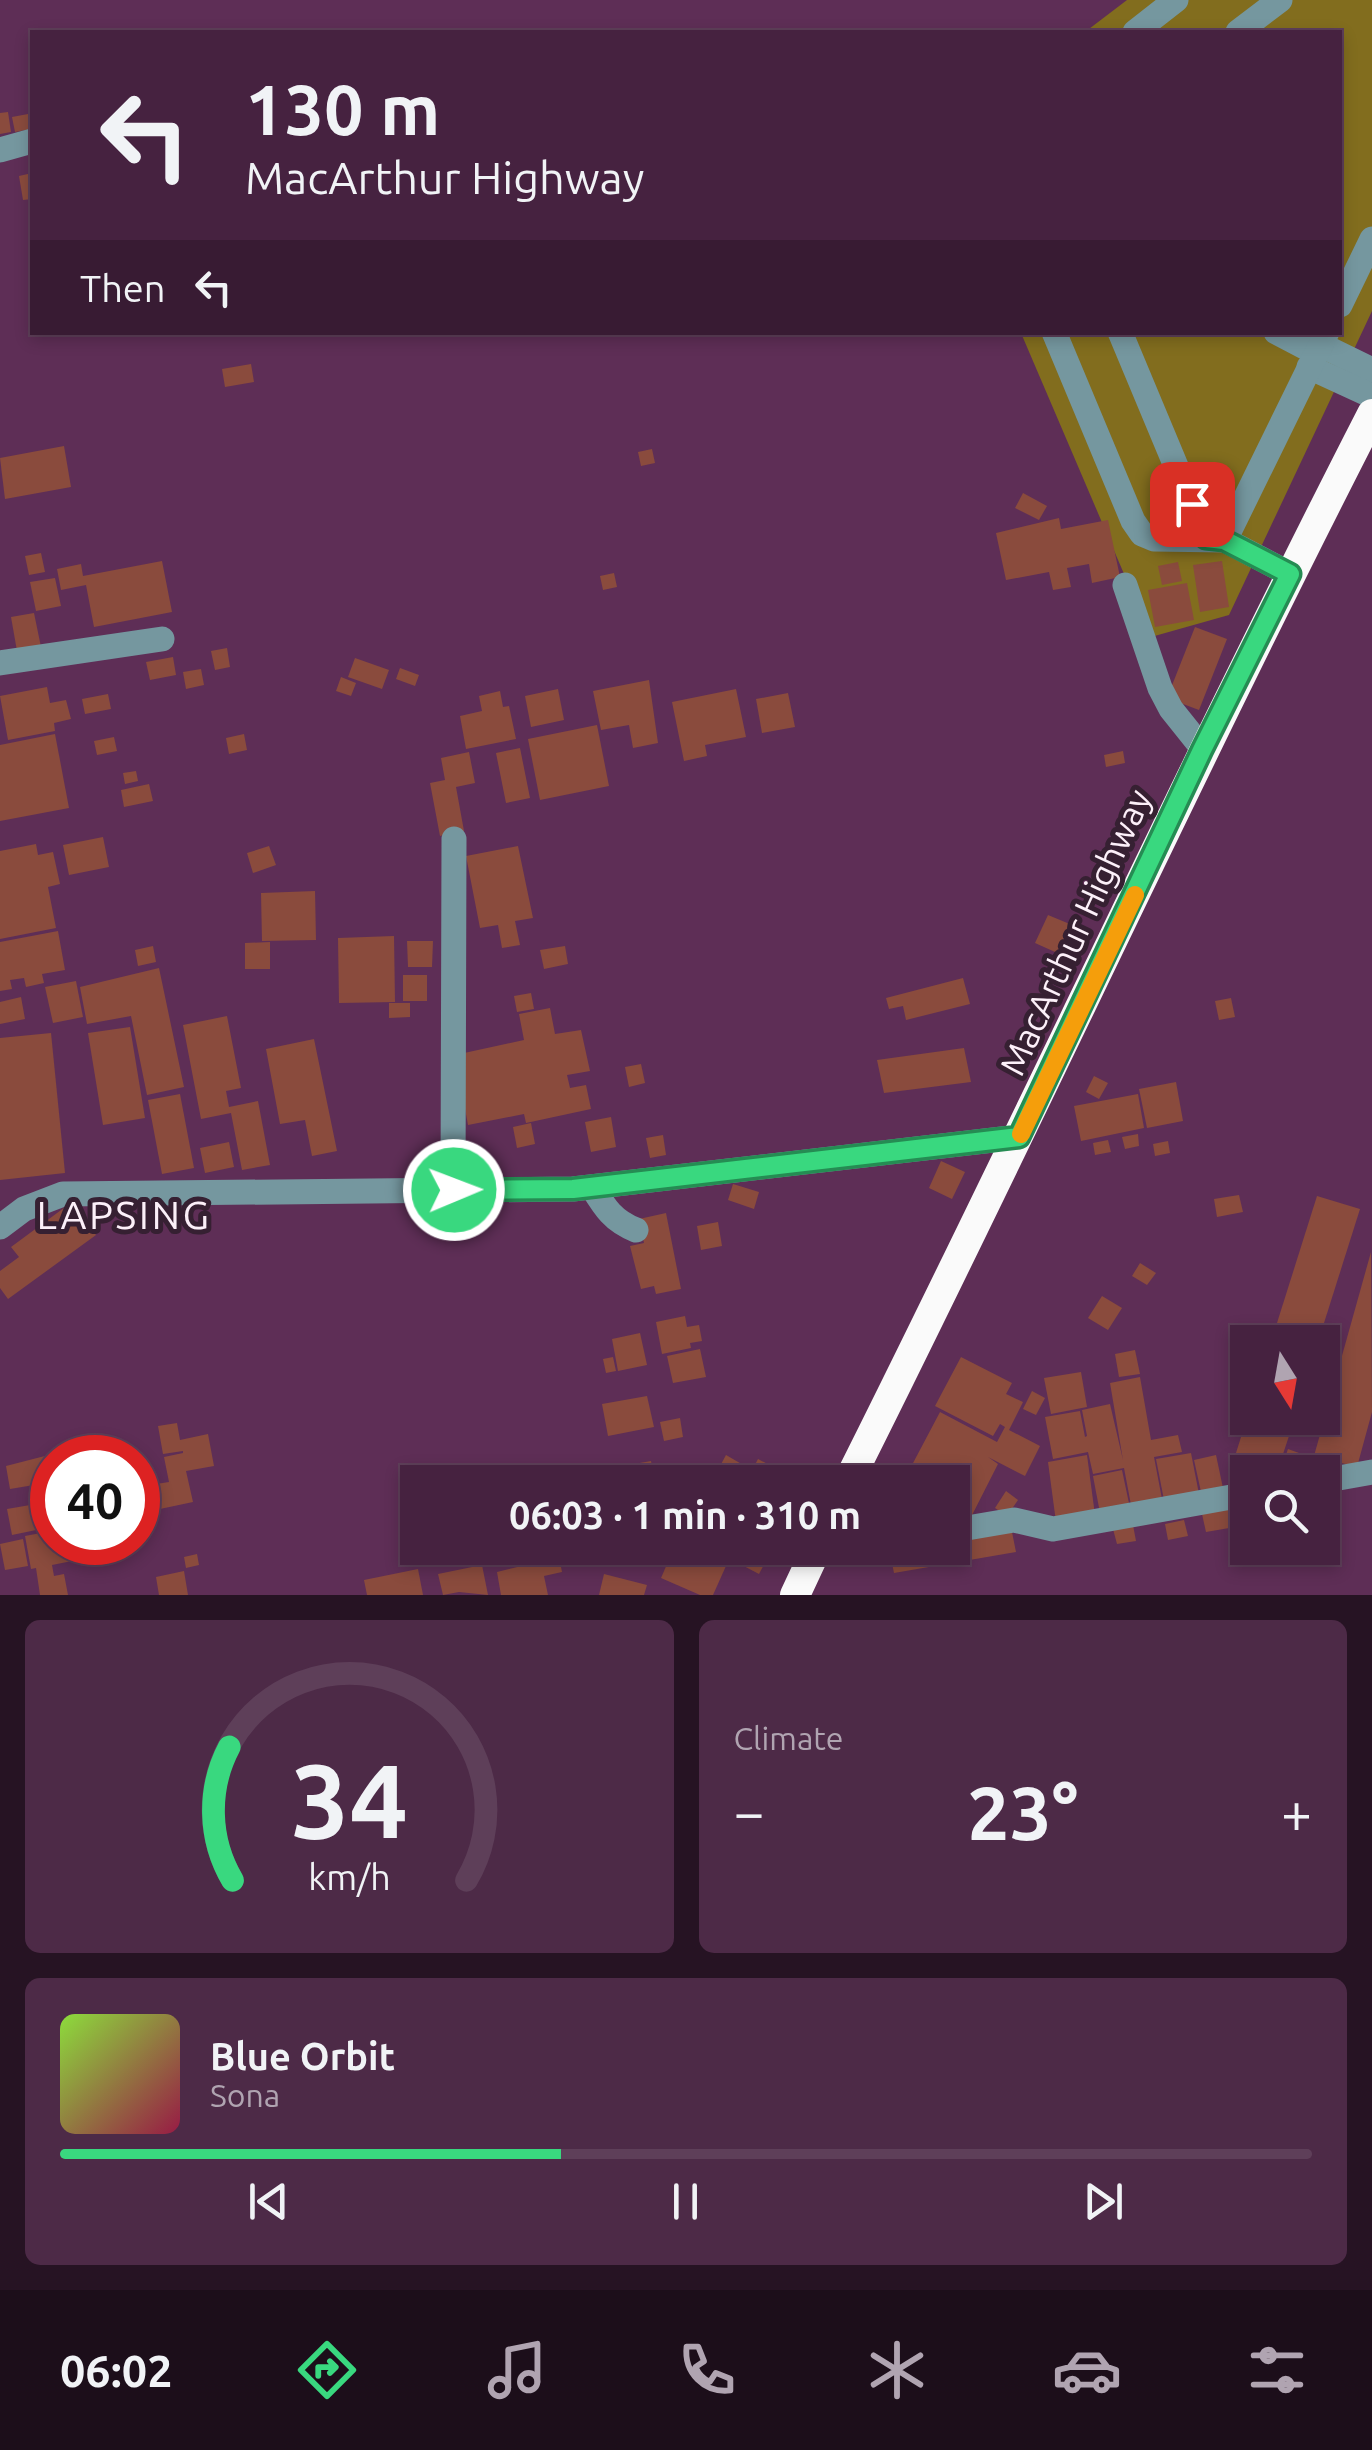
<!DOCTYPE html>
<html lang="en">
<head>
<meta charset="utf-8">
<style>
	:root { --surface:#462240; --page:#4d2a47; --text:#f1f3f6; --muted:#b0a4b1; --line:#5e3f59; --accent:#39d87f }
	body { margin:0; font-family:Ubuntu,sans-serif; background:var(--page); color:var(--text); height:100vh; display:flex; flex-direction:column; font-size:38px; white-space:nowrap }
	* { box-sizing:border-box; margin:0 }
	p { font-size:32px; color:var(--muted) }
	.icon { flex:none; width:55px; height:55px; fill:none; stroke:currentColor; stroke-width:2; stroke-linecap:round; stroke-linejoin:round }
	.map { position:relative; height:1595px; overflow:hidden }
	.panel { display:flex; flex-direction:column; gap:25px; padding:25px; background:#261323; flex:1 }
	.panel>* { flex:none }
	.top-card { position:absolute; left:30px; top:30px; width:1312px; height:305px; border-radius:0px; box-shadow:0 5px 15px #0003,0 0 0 2px var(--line); background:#462240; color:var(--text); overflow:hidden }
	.needle { width:65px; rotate:169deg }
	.tools { position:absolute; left:1230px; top:1325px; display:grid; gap:20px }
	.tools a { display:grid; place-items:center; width:110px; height:110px; border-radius:0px; background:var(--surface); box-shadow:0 5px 15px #0003,0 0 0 2px var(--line); font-size:50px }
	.speed { position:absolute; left:30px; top:1435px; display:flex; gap:20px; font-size:50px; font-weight:700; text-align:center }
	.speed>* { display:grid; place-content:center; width:130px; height:130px; border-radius:50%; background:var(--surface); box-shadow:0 5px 15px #0003,0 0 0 2px var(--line); line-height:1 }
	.speed .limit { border:15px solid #d22; background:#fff; color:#111 }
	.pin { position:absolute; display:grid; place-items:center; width:85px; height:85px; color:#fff; margin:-42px; border-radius:20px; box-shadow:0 5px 15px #0006 }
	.me { position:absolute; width:110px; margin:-55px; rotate:89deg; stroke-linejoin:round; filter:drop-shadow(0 0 8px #0008) }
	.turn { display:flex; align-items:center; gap:35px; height:210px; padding:0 50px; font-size:45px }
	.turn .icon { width:130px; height:130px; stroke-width:2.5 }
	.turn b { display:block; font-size:70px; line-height:85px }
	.then { display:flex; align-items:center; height:95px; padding:0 50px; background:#0003; gap:20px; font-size:38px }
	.big { font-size:75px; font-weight:700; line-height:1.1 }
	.panel .card { flex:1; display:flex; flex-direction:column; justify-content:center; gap:15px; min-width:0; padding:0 35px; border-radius:15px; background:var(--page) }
	.panel .dial { align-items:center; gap:0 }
	.dial svg { height:260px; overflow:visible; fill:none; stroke:var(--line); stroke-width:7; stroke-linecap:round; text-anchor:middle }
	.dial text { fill:var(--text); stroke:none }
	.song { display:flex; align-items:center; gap:30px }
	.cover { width:120px; height:120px; border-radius:15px; background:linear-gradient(135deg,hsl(90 70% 55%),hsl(340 70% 35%)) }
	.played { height:10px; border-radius:5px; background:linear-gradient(90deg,var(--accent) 40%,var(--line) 40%) }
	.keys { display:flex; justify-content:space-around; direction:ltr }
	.heat { display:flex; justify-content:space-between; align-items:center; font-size:55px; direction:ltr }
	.panel .tiles { flex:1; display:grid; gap:25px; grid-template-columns:1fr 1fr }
	.card:last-child { grid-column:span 2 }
	.trip { position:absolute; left:400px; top:1465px; width:570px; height:100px; border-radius:0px; background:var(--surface); box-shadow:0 5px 15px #0003,0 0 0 2px var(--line); font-weight:700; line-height:100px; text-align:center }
	.dock { display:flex; height:160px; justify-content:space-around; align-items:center; background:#1c0e1a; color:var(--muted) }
	.dock .icon { width:70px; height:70px }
	.dock .on { color:var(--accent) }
	.dock b { font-size:45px; color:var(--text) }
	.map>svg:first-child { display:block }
	.green { fill:#826d1e }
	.building { fill:#8a4b3d }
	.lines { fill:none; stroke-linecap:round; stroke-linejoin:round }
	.minor { stroke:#75979f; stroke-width:25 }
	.highway { stroke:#fafafa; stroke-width:30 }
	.route-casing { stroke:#258c53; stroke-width:25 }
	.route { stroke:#39d87f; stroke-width:18 }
	.slow { stroke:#f59e0b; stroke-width:18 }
	.labels { text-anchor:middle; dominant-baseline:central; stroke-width:10; stroke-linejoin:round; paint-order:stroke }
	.street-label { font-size:35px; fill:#fcf0f9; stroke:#362032 }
	.quarter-label { font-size:40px; letter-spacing:2.5px; fill:#fcf0f9; stroke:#362032 }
</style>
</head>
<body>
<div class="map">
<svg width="1372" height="1595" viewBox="0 0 1372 1595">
	<rect width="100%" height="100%" fill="#5e2e56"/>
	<polygon class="green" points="1127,0 1372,0 1372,311 1229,615 1151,637 1021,333 1340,332 1340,32 1085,32"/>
	<g class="building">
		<polygon points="8,112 11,132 0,134 0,113"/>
		<polygon points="28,114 31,129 15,132 12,117"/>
		<polygon points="32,173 32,199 23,200 19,176"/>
		<polygon points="251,364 254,382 225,387 222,369"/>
		<polygon points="64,446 71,487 5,499 0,458"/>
		<polygon points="652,449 655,463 641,466 638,452"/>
		<polygon points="1023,493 1047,506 1039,520 1015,508"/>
		<polygon points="1059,518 1061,529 1108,520 1120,577 1092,583 1089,564 1067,568 1071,587 1053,590 1049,572 1006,580 996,533"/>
		<polygon points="41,553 45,572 29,575 25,556"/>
		<polygon points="162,561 172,612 94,627 86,585 61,590 57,569 81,564 83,576"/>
		<polygon points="1222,561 1229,607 1200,612 1193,565"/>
		<polygon points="1178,562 1182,581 1162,585 1158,566"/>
		<polygon points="614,573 617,587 603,590 600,576"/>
		<polygon points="55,578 61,606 36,611 30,582"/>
		<polygon points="1187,583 1194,620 1155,627 1148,590"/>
		<polygon points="34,613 41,647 17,651 11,617"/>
		<polygon points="1195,627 1227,639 1199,710 1167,698"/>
		<polygon points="227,648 230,667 215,670 211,651"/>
		<polygon points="173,657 176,675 150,680 146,662"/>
		<polygon points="355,658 389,670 382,689 348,677"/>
		<polygon points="400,668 419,675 415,686 396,679"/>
		<polygon points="201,669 204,685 186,689 183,672"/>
		<polygon points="341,677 356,683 351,696 336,691"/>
		<polygon points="649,680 658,743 633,748 629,725 601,730 593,691"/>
		<polygon points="47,687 50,703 66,700 71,719 54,723 55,731 8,740 0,696"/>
		<polygon points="558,689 564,720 531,727 525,696"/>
		<polygon points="736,689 746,737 705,745 707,756 684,761 672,702"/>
		<polygon points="500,691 503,707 509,706 516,739 466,749 460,716 482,711 479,696"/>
		<polygon points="788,693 795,727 762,733 756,699"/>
		<polygon points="108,694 111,709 85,714 82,699"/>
		<polygon points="597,725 609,786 540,800 528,739"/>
		<polygon points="55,734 69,808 0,821 0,745"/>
		<polygon points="244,734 247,750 229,754 226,738"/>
		<polygon points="114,737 117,751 97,755 94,741"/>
		<polygon points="520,748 530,798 506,803 496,753"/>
		<polygon points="1123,751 1125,763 1106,767 1104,755"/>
		<polygon points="469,752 475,783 456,787 464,831 440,836 430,783 445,780 441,758"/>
		<polygon points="136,771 138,781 125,784 123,773"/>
		<polygon points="149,784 153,801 124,807 121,790"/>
		<polygon points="103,837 109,867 69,875 63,845"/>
		<polygon points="36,844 38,855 53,852 60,884 48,887 56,928 0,939 0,851"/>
		<polygon points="269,846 276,865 253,873 247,853"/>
		<polygon points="518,846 533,918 515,921 520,945 502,948 498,925 480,928 466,856"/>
		<polygon points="315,891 316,940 262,941 261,893"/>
		<polygon points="1048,915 1077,927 1064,956 1035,943"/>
		<polygon points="58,931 65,970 42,974 44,983 26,987 24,978 10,980 12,989 0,991 0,942"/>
		<polygon points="394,936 395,1002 339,1003 338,938"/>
		<polygon points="407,941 433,941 432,967 408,967"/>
		<polygon points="270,942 270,969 245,969 245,943"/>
		<polygon points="153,946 156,962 138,966 135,950"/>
		<polygon points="565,946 568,964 544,969 540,950"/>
		<polygon points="159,968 184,1087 147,1095 131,1016 87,1024 80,987"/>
		<rect x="403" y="975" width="24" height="26"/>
		<polygon points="963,978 970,1004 906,1020 903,1006 889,1009 886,998"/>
		<polygon points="76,981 83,1017 53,1023 45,987"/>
		<polygon points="531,993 534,1009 517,1012 514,996"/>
		<polygon points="21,997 25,1019 0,1024 0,1002"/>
		<polygon points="1231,998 1235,1017 1219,1020 1215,1001"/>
		<polygon points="389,1003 410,1003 410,1017 389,1018"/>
		<polygon points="550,1008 555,1034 581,1030 590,1071 567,1075 570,1088 586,1085 591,1109 526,1123 524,1114 468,1125 455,1055 524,1040 519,1014"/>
		<polygon points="227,1016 241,1088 226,1091 229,1107 258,1101 270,1165 242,1170 231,1113 201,1119 183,1025"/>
		<polygon points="130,1027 145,1118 103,1125 88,1033"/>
		<polygon points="51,1033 65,1173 0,1180 0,1038"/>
		<polygon points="314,1039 337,1151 312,1156 305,1120 280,1124 266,1049"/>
		<polygon points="964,1048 971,1082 884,1093 877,1060"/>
		<polygon points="641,1064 645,1083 629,1087 625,1067"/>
		<polygon points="1094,1076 1108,1083 1099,1099 1086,1092"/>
		<polygon points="1176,1082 1183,1121 1147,1128 1139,1089"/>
		<polygon points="180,1094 194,1168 162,1174 148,1100"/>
		<polygon points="1138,1094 1144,1128 1081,1141 1074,1106"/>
		<polygon points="611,1117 616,1147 591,1152 585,1122"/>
		<polygon points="531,1123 535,1144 517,1148 513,1127"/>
		<polygon points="1138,1134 1139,1146 1125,1149 1122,1137"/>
		<polygon points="663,1135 666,1155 650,1158 646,1138"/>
		<polygon points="1108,1140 1111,1152 1095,1155 1093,1143"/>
		<polygon points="1168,1141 1170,1153 1155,1156 1153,1144"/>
		<polygon points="229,1142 234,1167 205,1173 200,1148"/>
		<polygon points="941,1161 965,1172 952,1199 929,1188"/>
		<polygon points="733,1184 759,1192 754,1209 728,1200"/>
		<polygon points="1239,1195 1243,1212 1217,1217 1214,1199"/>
		<polygon points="1317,1196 1360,1209 1318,1342 1271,1342"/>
		<polygon points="72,1202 96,1235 8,1299 0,1288 0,1271 19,1257 11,1247"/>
		<polygon points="666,1213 681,1289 656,1294 654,1286 641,1289 630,1246 644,1243 639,1219"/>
		<polygon points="718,1222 722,1246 701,1250 697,1226"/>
		<polygon points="1371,1252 1372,1412 1357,1467 1314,1456"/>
		<polygon points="1140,1263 1156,1273 1147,1285 1132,1276"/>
		<polygon points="1102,1296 1122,1308 1108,1330 1088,1318"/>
		<polygon points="685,1316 687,1327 699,1325 702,1341 690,1343 691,1348 662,1354 656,1322"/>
		<polygon points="640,1333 647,1365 618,1371 612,1339"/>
		<polygon points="700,1349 706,1377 673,1383 667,1356"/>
		<polygon points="1135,1350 1140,1374 1119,1377 1115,1354"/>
		<polygon points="613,1357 616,1371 606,1373 603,1359"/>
		<polygon points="961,1357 1012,1383 1006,1394 1023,1402 1009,1430 1040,1446 1025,1476 988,1457 998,1464 966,1527 952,1521 952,1482 903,1482 940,1412 997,1442 1005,1427 1000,1424 993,1436 935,1406"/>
		<polygon points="1081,1372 1087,1407 1051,1414 1044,1378"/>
		<polygon points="1140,1377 1151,1440 1178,1435 1182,1452 1154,1457 1162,1499 1131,1505 1124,1468 1093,1474 1088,1452 1053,1459 1045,1417 1080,1411 1085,1437 1087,1436 1082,1410 1110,1404 1123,1460 1110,1383"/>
		<polygon points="1032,1391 1045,1398 1036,1415 1023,1409"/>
		<polygon points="647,1396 654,1427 608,1436 602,1404"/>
		<polygon points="680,1418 683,1437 664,1441 660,1422"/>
		<polygon points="1247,1418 1295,1418 1277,1472 1248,1472 1248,1477 1230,1472"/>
		<polygon points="177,1423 180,1440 208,1434 214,1466 186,1471 193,1502 160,1509 156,1484 169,1482 164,1457 183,1453 183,1451 163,1454 158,1426"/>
		<polygon points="72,1449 73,1458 52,1458 52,1482 10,1489 6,1466"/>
		<polygon points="1288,1449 1310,1457 1305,1472 1280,1472"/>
		<polygon points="1191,1453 1199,1494 1164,1500 1156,1459"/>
		<polygon points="726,1455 745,1466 738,1478 719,1468"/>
		<polygon points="1087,1455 1095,1515 1056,1522 1048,1462"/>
		<polygon points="1216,1455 1223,1488 1201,1492 1194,1460"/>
		<polygon points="758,1459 781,1471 803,1482 746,1482"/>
		<polygon points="651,1461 655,1482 620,1482 617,1467"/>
		<polygon points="1122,1470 1130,1508 1100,1513 1093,1476"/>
		<polygon points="1337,1485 1341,1501 1322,1504 1322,1488"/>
		<polygon points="1006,1491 1018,1500 1007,1516 995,1508"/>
		<polygon points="36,1504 41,1529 12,1535 7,1509"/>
		<polygon points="1231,1509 1235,1527 1206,1532 1202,1514"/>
		<polygon points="52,1520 52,1542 73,1542 77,1560 52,1565 54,1576 64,1574 68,1595 40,1595 36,1568 31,1569 25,1536 46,1532 44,1522"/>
		<polygon points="1184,1520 1188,1536 1168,1540 1165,1524"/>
		<polygon points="1010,1522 1016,1552 894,1573 889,1548 952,1548 952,1533"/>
		<polygon points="1133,1525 1136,1541 1117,1544 1113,1529"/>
		<polygon points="23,1539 28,1566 5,1570 0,1544"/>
		<polygon points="419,1548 438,1548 439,1551 420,1554"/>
		<polygon points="460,1548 476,1548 478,1560 463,1563"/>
		<polygon points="510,1548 526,1548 529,1561 513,1564"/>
		<polygon points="535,1548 555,1548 557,1555 537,1558"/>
		<polygon points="674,1548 707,1548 730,1557 713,1595 700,1595 661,1578"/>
		<polygon points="746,1548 768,1557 759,1574 738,1563"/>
		<polygon points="757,1548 783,1548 777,1558"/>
		<polygon points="197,1554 199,1565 186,1568 184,1557"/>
		<polygon points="559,1557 562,1572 544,1576 548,1595 501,1595 497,1572"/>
		<polygon points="482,1565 488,1595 459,1592 443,1595 438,1574"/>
		<polygon points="418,1569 423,1595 367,1595 364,1580"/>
		<polygon points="184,1571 188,1595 159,1595 156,1577"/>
		<polygon points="604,1574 647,1585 644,1595 599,1595"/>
	</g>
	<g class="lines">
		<g class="minor">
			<polyline points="1135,32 1176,0"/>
			<polyline points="1238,32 1280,0"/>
			<polyline points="0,150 32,141"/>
			<polyline points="1340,305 1372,239"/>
			<polyline points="1054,332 1133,521 1142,534 1154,539 1225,540 1290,574"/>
			<polyline points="1120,332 1206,538"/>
			<polyline points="1276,332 1316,353"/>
			<polyline points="1321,345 1372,370"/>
			<polyline points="1309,367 1372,396"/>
			<polyline points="1225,540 1327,332"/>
			<polyline points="1125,585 1160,688 1171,709 1203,749"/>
			<polyline points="0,663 162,639"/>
			<path d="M592,1187C605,1208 613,1221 636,1230"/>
			<polyline points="453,1190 454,839"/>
			<polyline points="0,1227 24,1209 63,1194 573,1189 1019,1137"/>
			<polyline points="1322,1481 1372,1472"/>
			<polyline points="952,1527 967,1528 1014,1520 1053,1529 1248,1494"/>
		</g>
		<g class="highway">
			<path d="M848,1482C1026,1128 1191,767 1372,414"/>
			<polyline points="795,1595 817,1548"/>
		</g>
	</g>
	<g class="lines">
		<defs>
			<polyline id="route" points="454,1190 573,1189 1019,1137 1202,750 1290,574 1224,540 1206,538 1192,504"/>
		</defs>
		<use href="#route" class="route-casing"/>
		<use href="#route" class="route"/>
		<polyline class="slow" points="1021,1134 1135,895"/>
	</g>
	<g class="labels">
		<g class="street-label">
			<text transform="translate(1075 932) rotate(-65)">MacArthur Highway</text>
		</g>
		<g class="quarter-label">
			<text x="124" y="1214">LAPSING</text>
		</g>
	</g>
</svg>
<div class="tools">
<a><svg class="needle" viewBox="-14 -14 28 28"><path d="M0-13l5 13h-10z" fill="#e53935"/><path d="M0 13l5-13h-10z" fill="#b0a4b1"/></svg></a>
<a><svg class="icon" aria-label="search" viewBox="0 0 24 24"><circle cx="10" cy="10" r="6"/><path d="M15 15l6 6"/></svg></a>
</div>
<div class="speed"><div class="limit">40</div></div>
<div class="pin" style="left:1192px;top:504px;background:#d93025"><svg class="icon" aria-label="arrive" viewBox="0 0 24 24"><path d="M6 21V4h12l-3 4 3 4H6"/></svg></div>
<svg class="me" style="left:454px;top:1190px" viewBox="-20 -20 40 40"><circle r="17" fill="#39d87f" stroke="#fff" stroke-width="3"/><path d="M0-11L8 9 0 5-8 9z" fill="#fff"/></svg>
<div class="trip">06:03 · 1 min · 310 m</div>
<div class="top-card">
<div class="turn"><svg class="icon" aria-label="left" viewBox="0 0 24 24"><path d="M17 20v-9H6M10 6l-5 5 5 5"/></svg><div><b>130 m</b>MacArthur Highway</div></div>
<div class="then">Then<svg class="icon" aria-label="left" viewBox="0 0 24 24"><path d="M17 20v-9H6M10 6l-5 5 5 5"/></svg></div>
</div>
</div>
<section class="panel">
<div class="tiles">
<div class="card dial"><svg viewBox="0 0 100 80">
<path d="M14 69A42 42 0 1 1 86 69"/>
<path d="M14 69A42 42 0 0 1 13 28" stroke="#39d87f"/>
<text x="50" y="56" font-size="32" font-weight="700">34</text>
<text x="50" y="72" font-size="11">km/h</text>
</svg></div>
<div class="card"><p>Climate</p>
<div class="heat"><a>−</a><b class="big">23°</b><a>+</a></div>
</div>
<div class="card">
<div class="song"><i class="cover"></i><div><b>Blue Orbit</b><p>Sona</p></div></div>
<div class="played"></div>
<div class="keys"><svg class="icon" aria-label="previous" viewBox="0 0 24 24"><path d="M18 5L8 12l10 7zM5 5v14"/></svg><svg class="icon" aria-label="pause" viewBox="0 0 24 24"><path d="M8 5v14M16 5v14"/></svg><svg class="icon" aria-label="next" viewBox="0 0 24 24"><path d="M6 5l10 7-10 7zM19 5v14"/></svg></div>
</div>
</div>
</section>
<nav class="dock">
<b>06:02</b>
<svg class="icon on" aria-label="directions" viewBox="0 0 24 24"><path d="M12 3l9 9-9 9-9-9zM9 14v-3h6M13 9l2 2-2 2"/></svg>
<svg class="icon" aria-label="music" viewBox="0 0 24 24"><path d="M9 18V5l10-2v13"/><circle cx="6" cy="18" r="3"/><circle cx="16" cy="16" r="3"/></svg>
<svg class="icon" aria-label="phone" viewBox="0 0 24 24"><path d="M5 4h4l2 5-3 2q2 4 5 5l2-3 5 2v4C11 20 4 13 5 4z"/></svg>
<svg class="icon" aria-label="climate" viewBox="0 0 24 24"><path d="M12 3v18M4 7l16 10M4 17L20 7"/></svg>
<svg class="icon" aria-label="car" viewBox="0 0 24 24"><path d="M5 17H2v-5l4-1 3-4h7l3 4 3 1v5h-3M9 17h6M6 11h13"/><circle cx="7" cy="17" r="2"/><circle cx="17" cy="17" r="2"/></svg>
<svg class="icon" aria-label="filters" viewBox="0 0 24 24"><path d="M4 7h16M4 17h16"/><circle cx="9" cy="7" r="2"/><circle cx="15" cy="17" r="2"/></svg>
</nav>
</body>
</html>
